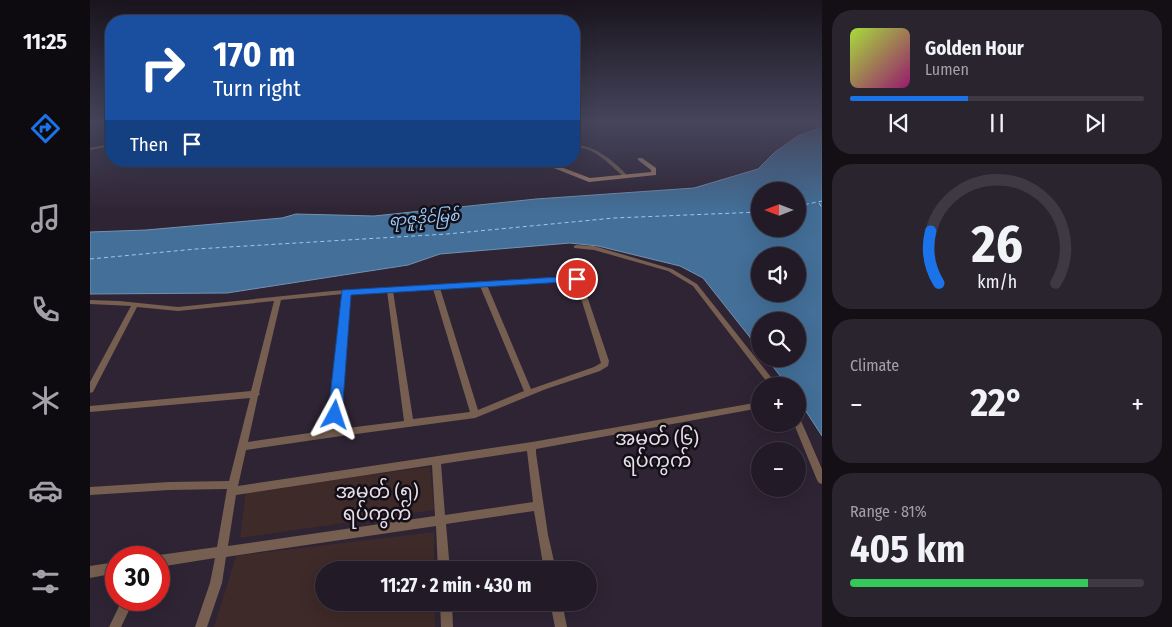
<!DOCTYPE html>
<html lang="en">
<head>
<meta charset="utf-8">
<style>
	:root { --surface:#221b27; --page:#2a242f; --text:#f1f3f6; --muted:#a2a1a7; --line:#3f3944; --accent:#1a73e8 }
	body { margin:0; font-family:"Fira Sans Condensed","Noto Sans Myanmar",sans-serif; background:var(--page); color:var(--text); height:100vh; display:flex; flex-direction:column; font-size:19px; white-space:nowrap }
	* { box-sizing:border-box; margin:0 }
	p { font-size:16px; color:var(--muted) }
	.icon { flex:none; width:28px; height:28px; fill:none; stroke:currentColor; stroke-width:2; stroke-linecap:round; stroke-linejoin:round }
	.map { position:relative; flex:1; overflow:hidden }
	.drawer { display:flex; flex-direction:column; gap:10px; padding:10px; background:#130f15; width:350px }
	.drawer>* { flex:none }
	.top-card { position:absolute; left:15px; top:15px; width:475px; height:152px; border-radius:20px; box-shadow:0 5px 20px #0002,0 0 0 1px var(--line); background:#1a4fa0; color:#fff; overflow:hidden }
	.needle { width:32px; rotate:270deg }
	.fabs { position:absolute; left:661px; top:182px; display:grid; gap:10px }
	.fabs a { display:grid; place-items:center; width:55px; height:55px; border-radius:50%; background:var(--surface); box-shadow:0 5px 20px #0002,0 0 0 1px var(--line); font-size:25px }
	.speed { position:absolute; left:15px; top:546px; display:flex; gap:10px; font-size:25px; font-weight:700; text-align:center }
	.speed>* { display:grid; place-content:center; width:65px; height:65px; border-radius:50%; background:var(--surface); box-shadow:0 5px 20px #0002,0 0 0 1px var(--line); line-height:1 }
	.speed .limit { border:8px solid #d22; background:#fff; color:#111 }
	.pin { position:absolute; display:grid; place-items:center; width:42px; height:42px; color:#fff; margin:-21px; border:2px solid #fff; border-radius:50%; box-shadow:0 1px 5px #0007 }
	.me { position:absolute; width:55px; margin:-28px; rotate:5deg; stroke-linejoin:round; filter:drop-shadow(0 0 4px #0008) }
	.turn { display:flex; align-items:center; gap:18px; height:105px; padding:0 25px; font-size:22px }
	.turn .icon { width:65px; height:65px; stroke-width:2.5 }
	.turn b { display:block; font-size:35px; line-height:42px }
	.then { display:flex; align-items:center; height:48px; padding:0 25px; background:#0003; gap:10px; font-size:19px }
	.big { font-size:38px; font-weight:700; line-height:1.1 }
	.drawer .card { flex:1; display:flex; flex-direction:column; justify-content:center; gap:8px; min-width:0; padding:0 18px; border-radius:20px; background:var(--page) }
	.drawer .dial { align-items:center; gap:0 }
	.dial svg { height:130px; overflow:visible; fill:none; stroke:var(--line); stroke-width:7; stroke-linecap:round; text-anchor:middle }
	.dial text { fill:var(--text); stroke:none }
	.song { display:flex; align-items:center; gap:15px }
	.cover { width:60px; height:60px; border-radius:8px; background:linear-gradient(135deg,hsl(80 70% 55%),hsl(320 70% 35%)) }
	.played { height:5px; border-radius:2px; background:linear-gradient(90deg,var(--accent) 40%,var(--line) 40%) }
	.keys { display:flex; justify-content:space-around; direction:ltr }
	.heat { display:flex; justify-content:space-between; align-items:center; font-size:28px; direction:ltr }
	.charge { height:8px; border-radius:4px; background:linear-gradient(90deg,#34c759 81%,var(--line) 0) }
	.trip { position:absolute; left:225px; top:561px; width:282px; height:50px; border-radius:25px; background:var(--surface); box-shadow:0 5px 20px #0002,0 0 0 1px var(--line); font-weight:700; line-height:50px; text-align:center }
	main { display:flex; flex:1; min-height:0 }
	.tab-bar { display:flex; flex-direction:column; width:90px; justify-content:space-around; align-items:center; background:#0e0b10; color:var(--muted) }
	.tab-bar .icon { width:35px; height:35px }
	.tab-bar .current { color:var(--accent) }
	.tab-bar b { font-size:22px; color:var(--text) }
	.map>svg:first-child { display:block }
	.commercial { fill:#3e2a28 }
	.water { fill:#436f98; stroke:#7491b1; fill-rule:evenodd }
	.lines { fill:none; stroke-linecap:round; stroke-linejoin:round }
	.ferry { stroke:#95c9fb; stroke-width:1; stroke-dasharray:4 3; stroke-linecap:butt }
	.street { fill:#765f51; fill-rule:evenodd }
	.secondary { fill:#a27d67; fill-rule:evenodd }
	.route { fill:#1a73e8; stroke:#114b97 }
	.labels { text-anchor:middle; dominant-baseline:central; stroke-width:5; stroke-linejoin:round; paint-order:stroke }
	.water-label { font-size:15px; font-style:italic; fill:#95c9fb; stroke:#140f16 }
	.near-quarter-label { font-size:19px; fill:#e7e0ea; stroke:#140f16 }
</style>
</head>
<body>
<main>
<nav class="tab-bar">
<b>11:25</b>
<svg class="icon current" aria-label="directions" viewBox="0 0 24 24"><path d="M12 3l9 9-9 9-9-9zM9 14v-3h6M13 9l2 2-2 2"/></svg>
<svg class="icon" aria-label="music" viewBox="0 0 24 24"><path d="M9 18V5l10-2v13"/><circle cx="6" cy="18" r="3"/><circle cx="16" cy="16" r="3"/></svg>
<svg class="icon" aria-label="phone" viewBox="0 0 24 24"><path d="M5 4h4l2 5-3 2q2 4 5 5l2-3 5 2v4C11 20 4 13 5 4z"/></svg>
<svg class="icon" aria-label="climate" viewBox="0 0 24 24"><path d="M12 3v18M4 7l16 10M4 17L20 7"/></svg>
<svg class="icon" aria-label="car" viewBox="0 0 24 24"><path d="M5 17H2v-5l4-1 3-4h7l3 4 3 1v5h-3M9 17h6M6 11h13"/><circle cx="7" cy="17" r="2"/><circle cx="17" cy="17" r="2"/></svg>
<svg class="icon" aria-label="filters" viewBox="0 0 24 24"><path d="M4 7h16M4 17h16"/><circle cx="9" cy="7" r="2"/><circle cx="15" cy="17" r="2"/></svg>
</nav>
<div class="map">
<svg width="732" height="627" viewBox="0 0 732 627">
	<rect width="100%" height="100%" fill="#2e2434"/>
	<g class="commercial">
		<polygon points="340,467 344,510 150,538 156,490"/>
		<polygon points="344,532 344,570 234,570 234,602 345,603 345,627 124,627 146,556"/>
	</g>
	<path class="water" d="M732,127V436L708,399V386H698L677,359H708V321H670V350L613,278L590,266L508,246L480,243L350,254L318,265L137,293L0,294V232L56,230L192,218L206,214L284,216L446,199L604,188L668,169L685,152L708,136ZM670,191H708V229H670ZM670,256H708V294H670Z"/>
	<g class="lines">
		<g class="ferry">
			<polyline points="729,203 732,208"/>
			<polyline points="708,206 732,201"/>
			<polyline points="0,259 106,249 357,234 524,218 670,212"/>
		</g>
		<g class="street">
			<polygon points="21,144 21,146 0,150 0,148"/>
			<path d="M484,145C506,145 523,161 538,176L534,177C519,164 505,147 484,147Z"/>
			<polygon points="486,245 504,246 582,269 607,284 688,386 680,386 603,286 578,271 504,250 484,248 484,246"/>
			<path d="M481,276L492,281L519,361L518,366L510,371L456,389L385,418L244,437L156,450L148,486L442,442L670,402V408L446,449V453L458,535L466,570H454L444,511L356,524L360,570H348L346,526L136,557L132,583L117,627H105L120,583L125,558L69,567V558H65L69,555L127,547L137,489L79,490L0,495V487L79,482L139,481L160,398L0,412V406L161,391L184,301L88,311L47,307L4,390L3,392L0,393V382L41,306L0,304V300L29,301L88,307L242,291ZM480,280L486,282L511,363L504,367L441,389L397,285ZM390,286L434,391L388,410L350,288ZM343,289L380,412L323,419L303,291ZM297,291L314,421L249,429L259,294ZM253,294L240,430L158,442L168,396L170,394L169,393L191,300ZM437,451L443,502L355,515L351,464ZM342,465L345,516L138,546L146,495Z"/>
			<polygon points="708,420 711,421 712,423 732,469 732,484 729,483 727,480 704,424 708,424"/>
			<polygon points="26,562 26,573 0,578 0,566"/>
			<polygon points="32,600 44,600 31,627 19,627"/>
			<polygon points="350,602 362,602 363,627 351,627"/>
			<polygon points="460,602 472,602 477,627 465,627"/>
		</g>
		<polygon class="secondary" points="548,158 552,158 566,168 566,175 499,182 446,161 455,161 500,178 561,172 561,170 548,160"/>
	</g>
	<linearGradient id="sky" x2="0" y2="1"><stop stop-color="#19141d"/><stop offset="0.58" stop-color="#46455c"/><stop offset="1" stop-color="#46455c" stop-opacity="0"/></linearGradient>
	<rect width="732" height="211" fill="url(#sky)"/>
	<polygon class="route" points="487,276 492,279 491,281 261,295 252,415 250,419 245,421 240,419 238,415 252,290"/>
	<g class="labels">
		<g class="water-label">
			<text transform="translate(334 218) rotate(-4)">ရာဇူဒိုင်မြစ်</text>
		</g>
		<g class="near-quarter-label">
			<text x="567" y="438">အမှတ် (၆)<tspan x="567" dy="22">ရပ်ကွက်</tspan></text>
			<text x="287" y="491">အမှတ် (၅)<tspan x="287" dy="22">ရပ်ကွက်</tspan></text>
		</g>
	</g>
</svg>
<div class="fabs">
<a><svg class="needle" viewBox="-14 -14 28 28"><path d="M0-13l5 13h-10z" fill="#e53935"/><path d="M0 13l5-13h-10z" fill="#a2a1a7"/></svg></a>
<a><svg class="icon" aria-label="sound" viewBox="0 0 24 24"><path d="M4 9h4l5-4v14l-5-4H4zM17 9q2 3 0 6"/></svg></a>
<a><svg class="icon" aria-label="search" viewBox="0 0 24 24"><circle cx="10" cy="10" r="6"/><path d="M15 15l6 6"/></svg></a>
<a>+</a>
<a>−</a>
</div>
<div class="speed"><div class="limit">30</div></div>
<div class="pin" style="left:487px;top:279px;background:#d93025"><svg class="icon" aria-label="arrive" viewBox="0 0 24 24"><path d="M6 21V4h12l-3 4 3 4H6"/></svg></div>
<svg class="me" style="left:245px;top:415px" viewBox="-20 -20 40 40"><path d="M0-17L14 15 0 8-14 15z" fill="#1a73e8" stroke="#fff" stroke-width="4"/></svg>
<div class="trip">11:27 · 2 min · 430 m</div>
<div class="top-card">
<div class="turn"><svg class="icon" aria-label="right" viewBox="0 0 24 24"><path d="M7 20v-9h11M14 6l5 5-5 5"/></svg><div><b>170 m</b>Turn right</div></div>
<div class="then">Then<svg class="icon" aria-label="arrive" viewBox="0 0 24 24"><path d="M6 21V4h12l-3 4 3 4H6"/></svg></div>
</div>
</div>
<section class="drawer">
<div class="card">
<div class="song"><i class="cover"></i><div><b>Golden Hour</b><p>Lumen</p></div></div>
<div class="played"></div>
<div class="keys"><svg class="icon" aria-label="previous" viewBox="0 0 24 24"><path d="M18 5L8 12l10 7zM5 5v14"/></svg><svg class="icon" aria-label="pause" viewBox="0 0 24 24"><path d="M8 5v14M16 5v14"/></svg><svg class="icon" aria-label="next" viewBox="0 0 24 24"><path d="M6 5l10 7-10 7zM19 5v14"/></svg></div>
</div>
<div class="card dial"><svg viewBox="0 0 100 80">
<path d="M14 69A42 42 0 1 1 86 69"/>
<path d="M14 69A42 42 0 0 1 9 37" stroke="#1a73e8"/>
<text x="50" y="56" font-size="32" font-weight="700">26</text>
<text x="50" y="72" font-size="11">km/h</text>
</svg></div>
<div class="card"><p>Climate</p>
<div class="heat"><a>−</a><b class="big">22°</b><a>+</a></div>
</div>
<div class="card"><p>Range · 81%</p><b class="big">405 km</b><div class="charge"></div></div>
</section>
</main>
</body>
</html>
